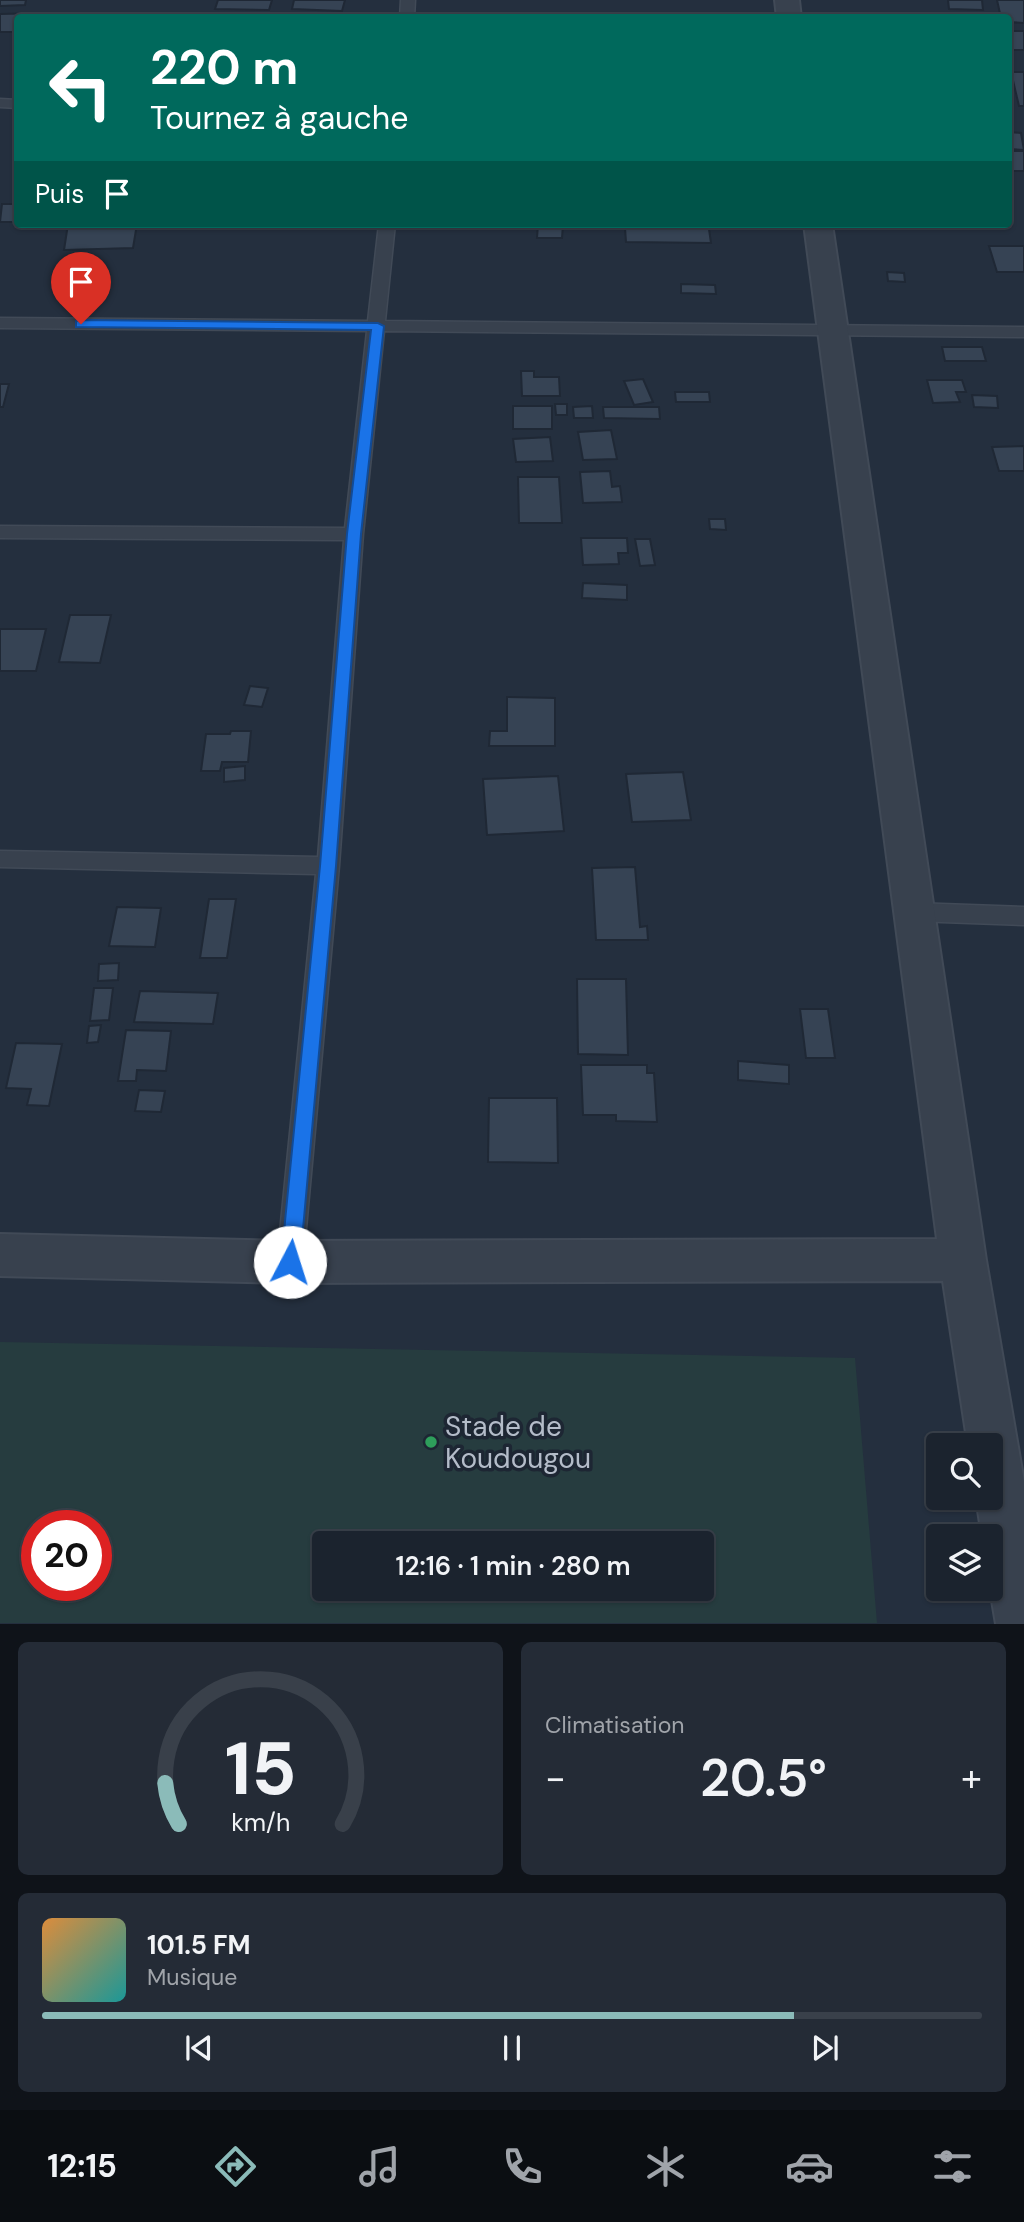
<!DOCTYPE html>
<html lang="fr">
<head>
<meta charset="utf-8">
<style>
	:root { --surface:#1b232e; --page:#242b36; --text:#f1f3f6; --muted:#a0a4aa; --line:#39404a; --accent:#8bbbb9 }
	body { margin:0; font-family:"DM Sans",sans-serif; background:var(--page); color:var(--text); height:100vh; display:flex; flex-direction:column; font-size:26px; white-space:nowrap }
	* { box-sizing:border-box; margin:0 }
	p { font-size:23px; color:var(--muted) }
	.icon { flex:none; width:38px; height:38px; fill:none; stroke:currentColor; stroke-width:2; stroke-linecap:round; stroke-linejoin:round }
	.map { position:relative; height:1624px; overflow:hidden }
	.drawer { display:flex; flex-direction:column; gap:18px; padding:18px; background:#0f1319; flex:1 }
	.drawer>* { flex:none }
	.hud { position:absolute; left:14px; top:14px; width:998px; height:214px; border-radius:7px; box-shadow:0 2px 5px #0004,0 0 0 2px var(--line); background:#00695c; color:#fff; overflow:hidden }
	.tools { position:absolute; left:926px; top:1433px; display:grid; gap:14px }
	.tools a { display:grid; place-items:center; width:77px; height:77px; border-radius:7px; background:var(--surface); box-shadow:0 2px 5px #0004,0 0 0 2px var(--line); font-size:35px }
	.speed { position:absolute; left:21px; top:1510px; display:flex; gap:14px; font-size:35px; font-weight:700; text-align:center }
	.speed>* { display:grid; place-content:center; width:91px; height:91px; border-radius:50%; background:var(--surface); box-shadow:0 2px 5px #0004,0 0 0 2px var(--line); line-height:1 }
	.speed .limit { border:10px solid #d22; background:#fff; color:#111 }
	.pin { position:absolute; display:grid; place-items:center; width:60px; height:60px; color:#fff; margin:-72px -30px; border-radius:50% 50% 50% 0; rotate:-45deg; box-shadow:0 0 7px #0007 }
	.pin .icon { rotate:45deg }
	.me { position:absolute; width:77px; margin:-38px; rotate:5deg; stroke-linejoin:round; filter:drop-shadow(0 0 5px #0008) }
	.turn { display:flex; align-items:center; gap:24px; height:147px; padding:0 21px; font-size:32px }
	.turn .icon { width:91px; height:91px; stroke-width:2.5 }
	.turn b { display:block; font-size:49px; line-height:60px }
	.then { display:flex; align-items:center; height:66px; padding:0 21px; background:#0003; gap:14px; font-size:26px }
	.big { font-size:52px; font-weight:600; line-height:1.1 }
	.drawer .widget { flex:1; display:flex; flex-direction:column; justify-content:center; gap:10px; min-width:0; padding:0 24px; border-radius:10px; background:var(--page) }
	.drawer .dial { align-items:center; gap:0 }
	.dial svg { height:182px; overflow:visible; fill:none; stroke:var(--line); stroke-width:7; stroke-linecap:round; text-anchor:middle }
	.dial text { fill:var(--text); stroke:none }
	.song { display:flex; align-items:center; gap:21px }
	.cover { width:84px; height:84px; border-radius:10px; background:linear-gradient(135deg,hsl(30 70% 55%),hsl(180 70% 35%)) }
	.played { height:7px; border-radius:4px; background:linear-gradient(90deg,var(--accent) 80%,var(--line) 80%) }
	.keys { display:flex; justify-content:space-around; direction:ltr }
	.heat { display:flex; justify-content:space-between; align-items:center; font-size:38px; direction:ltr }
	.drawer .tiles { flex:1; display:grid; gap:18px; grid-template-columns:1fr 1fr }
	.widget:last-child { grid-column:span 2 }
	.trip { position:absolute; left:312px; top:1531px; width:402px; height:70px; border-radius:7px; background:var(--surface); box-shadow:0 2px 5px #0004,0 0 0 2px var(--line); font-weight:600; line-height:70px; text-align:center }
	.dock { display:flex; height:112px; justify-content:space-around; align-items:center; background:#0b0e12; color:var(--muted) }
	.dock .icon { width:49px; height:49px }
	.dock .selected { color:var(--accent) }
	.dock b { font-size:32px; color:var(--text) }
	.map>svg:first-child { display:block }
	.green { fill:#263c3f; fill-rule:evenodd }
	.building { fill:#364354; stroke:#1f2835; stroke-width:2 }
	.lines { fill:none; stroke-linecap:round; stroke-linejoin:round }
	.lane-casing { stroke:#414a57; stroke-width:3 }
	.street-casing { stroke:#414a57; stroke-width:4 }
	.lane { fill:#38414e; fill-rule:evenodd }
	.street { fill:#38414e; fill-rule:evenodd }
	.route { fill:#1a73e8; stroke:#114b97; stroke-width:2 }
	.leisure-dot { fill:#2e9e5b; stroke:#1d2633; stroke-width:2.5 }
	.labels { text-anchor:middle; dominant-baseline:central; stroke-width:7; stroke-linejoin:round; paint-order:stroke }
	.near-poi-label { font-size:28px; fill:#b4bcc9; stroke:#1d2633; text-anchor:start }
</style>
</head>
<body>
<div class="map">
<svg width="1024" height="1624" viewBox="0 0 1024 1624">
	<rect width="100%" height="100%" fill="#242f3e"/>
	<path class="green" d="M0,1342L855,1358L877,1623H0ZM37,1526H96V1586H37ZM324,1544H702V1589H324Z"/>
	<g class="building">
		<polygon points="0,0 26,0 25,5 0,6"/>
		<polygon points="218,0 272,0 269,10 215,9"/>
		<polygon points="294,0 345,0 342,11 292,9"/>
		<polygon points="948,0 982,0 983,10 949,9"/>
		<polygon points="997,0 1024,0 1024,23 1008,22 1008,18 1001,18"/>
		<polygon points="43,13 42,18 18,18 18,32 0,32 0,14"/>
		<rect x="1008" y="31" width="16" height="19"/>
		<polygon points="1011,72 1024,72 1024,106 1019,106"/>
		<polygon points="1008,132 1021,133 1024,150 1008,149"/>
		<rect x="1008" y="151" width="16" height="20"/>
		<polygon points="2,204 18,204 18,222 0,222"/>
		<polygon points="68,224 137,224 133,248 64,250"/>
		<polygon points="538,224 563,224 562,238 537,238"/>
		<rect x="582" y="224" width="43" height="4"/>
		<polygon points="625,228 709,229 711,243 626,242"/>
		<polygon points="989,246 1024,246 1024,272 997,272"/>
		<polygon points="887,272 904,273 905,282 888,281"/>
		<polygon points="681,284 715,285 716,294 681,293"/>
		<polygon points="942,347 982,347 986,361 945,361"/>
		<polygon points="521,371 534,371 534,377 559,377 560,396 522,396"/>
		<polygon points="643,379 653,402 634,405 624,381"/>
		<polygon points="927,380 962,380 966,392 956,392 960,402 933,403"/>
		<polygon points="0,384 9,384 3,407 0,407"/>
		<polygon points="675,392 709,392 710,402 676,402"/>
		<polygon points="972,395 997,396 998,408 974,407"/>
		<polygon points="555,404 567,404 567,415 556,415"/>
		<rect x="513" y="406" width="39" height="23"/>
		<polygon points="592,406 593,418 574,418 573,407"/>
		<polygon points="603,407 659,407 660,419 604,418"/>
		<polygon points="611,430 617,459 583,460 578,432"/>
		<polygon points="550,437 553,461 516,462 513,439"/>
		<polygon points="1024,446 1024,471 999,471 992,447"/>
		<polygon points="610,471 612,487 620,486 622,502 583,503 580,472"/>
		<polygon points="518,477 559,477 562,523 519,523"/>
		<polygon points="709,519 725,519 726,530 710,529"/>
		<polygon points="581,538 627,538 628,553 618,553 619,564 583,565"/>
		<polygon points="635,539 650,539 655,565 640,566"/>
		<polygon points="583,583 627,585 627,600 582,598"/>
		<polygon points="70,615 111,615 100,663 59,662"/>
		<polygon points="0,629 46,629 36,671 0,671"/>
		<polygon points="250,686 268,688 262,707 244,705"/>
		<polygon points="507,697 555,698 555,746 489,746 490,731 507,731"/>
		<polygon points="231,731 251,731 248,762 222,762 220,771 201,771 206,734 230,734"/>
		<polygon points="245,766 245,780 224,782 224,768"/>
		<polygon points="683,772 691,820 632,822 626,774"/>
		<polygon points="558,776 564,831 487,835 483,779"/>
		<polygon points="635,867 640,927 647,926 648,940 596,940 592,868"/>
		<polygon points="209,899 236,899 227,958 200,958"/>
		<polygon points="117,907 161,908 155,947 109,946"/>
		<polygon points="119,963 118,980 98,981 99,964"/>
		<polygon points="577,979 626,979 628,1055 578,1054"/>
		<polygon points="94,988 113,988 109,1020 90,1021"/>
		<polygon points="140,991 218,993 213,1024 134,1022"/>
		<polygon points="800,1009 828,1009 835,1058 806,1058"/>
		<polygon points="101,1025 98,1042 87,1043 89,1026"/>
		<polygon points="126,1030 171,1031 166,1071 137,1070 136,1081 118,1081"/>
		<polygon points="16,1043 62,1044 49,1106 27,1105 31,1089 6,1088"/>
		<polygon points="738,1061 789,1065 789,1084 738,1080"/>
		<polygon points="581,1065 647,1065 647,1073 654,1073 657,1122 616,1121 616,1115 583,1115"/>
		<polygon points="139,1090 165,1091 161,1112 135,1111"/>
		<polygon points="489,1098 557,1098 558,1163 488,1162"/>
	</g>
	<g class="lines">
		<defs>
			<g id="lane">
				<polygon points="401,0 415,0 414,18 400,18"/>
				<polygon points="0,99 18,100 18,108 0,107"/>
				<polygon points="379,224 395,224 385,321 1024,327 1024,337 384,331 363,534 339,866 303,1262 299,1270 290,1273 281,1270 277,1262 316,874 0,867 0,851 318,857 344,540 0,538 0,526 345,528 367,331 0,328 0,318 368,321"/>
				<polygon points="914,903 1024,907 1024,925 914,921 906,918 903,912 906,906"/>
			</g>
			<g id="street">
				<polygon points="775,0 799,0 801,18 777,18"/>
				<polygon points="804,224 832,224 986,1260 1024,1482 1024,1624 996,1624 990,1589 990,1536 982,1536 976,1498 990,1498 990,1446 968,1446 943,1281 290,1283 0,1276 0,1234 290,1241 937,1239"/>
			</g>
		</defs>
		<use href="#lane" class="lane-casing"/>
		<use href="#street" class="street-casing"/>
		<use href="#lane" class="lane"/>
		<use href="#street" class="street"/>
	</g>
	<polygon class="route" points="81,320 378,323 384,326 361,534 336,866 300,1262 297,1268 290,1270 284,1268 281,1262 320,866 347,534 371,330 76,327 76,321"/>
	<circle class="leisure-dot" cx="431" cy="1442" r="7"/>
	<g class="labels">
		<g class="near-poi-label">
			<text x="445" y="1426">Stade de<tspan x="445" dy="32">Koudougou</tspan></text>
		</g>
	</g>
</svg>
<div class="tools">
<a><svg class="icon" aria-label="search" viewBox="0 0 24 24"><circle cx="10" cy="10" r="6"/><path d="M15 15l6 6"/></svg></a>
<a><svg class="icon" aria-label="layers" viewBox="0 0 24 24"><path d="M12 4l9 5-9 5-9-5zM3 14l9 5 9-5"/></svg></a>
</div>
<div class="speed"><div class="limit">20</div></div>
<div class="pin" style="left:81px;top:324px;background:#d93025"><svg class="icon" aria-label="arrive" viewBox="0 0 24 24"><path d="M6 21V4h12l-3 4 3 4H6"/></svg></div>
<svg class="me" style="left:290px;top:1262px" viewBox="-20 -20 40 40"><circle r="19" fill="#fff"/><path d="M0-13L10 11 0 6-10 11z" fill="#1a73e8"/></svg>
<div class="trip">12:16 · 1 min · 280 m</div>
<div class="hud">
<div class="turn"><svg class="icon" aria-label="left" viewBox="0 0 24 24"><path d="M17 20v-9H6M10 6l-5 5 5 5"/></svg><div><b>220 m</b>Tournez à gauche</div></div>
<div class="then">Puis<svg class="icon" aria-label="arrive" viewBox="0 0 24 24"><path d="M6 21V4h12l-3 4 3 4H6"/></svg></div>
</div>
</div>
<section class="drawer">
<div class="tiles">
<div class="widget dial"><svg viewBox="0 0 100 80">
<path d="M14 69A42 42 0 1 1 86 69"/>
<path d="M14 69A42 42 0 0 1 8 51" stroke="#8bbbb9"/>
<text x="50" y="56" font-size="32" font-weight="700">15</text>
<text x="50" y="72" font-size="11">km/h</text>
</svg></div>
<div class="widget"><p>Climatisation</p>
<div class="heat"><a>−</a><b class="big">20.5°</b><a>+</a></div>
</div>
<div class="widget">
<div class="song"><i class="cover"></i><div><b>101.5 FM</b><p>Musique</p></div></div>
<div class="played"></div>
<div class="keys"><svg class="icon" aria-label="previous" viewBox="0 0 24 24"><path d="M18 5L8 12l10 7zM5 5v14"/></svg><svg class="icon" aria-label="pause" viewBox="0 0 24 24"><path d="M8 5v14M16 5v14"/></svg><svg class="icon" aria-label="next" viewBox="0 0 24 24"><path d="M6 5l10 7-10 7zM19 5v14"/></svg></div>
</div>
</div>
</section>
<nav class="dock">
<b>12:15</b>
<svg class="icon selected" aria-label="directions" viewBox="0 0 24 24"><path d="M12 3l9 9-9 9-9-9zM9 14v-3h6M13 9l2 2-2 2"/></svg>
<svg class="icon" aria-label="music" viewBox="0 0 24 24"><path d="M9 18V5l10-2v13"/><circle cx="6" cy="18" r="3"/><circle cx="16" cy="16" r="3"/></svg>
<svg class="icon" aria-label="phone" viewBox="0 0 24 24"><path d="M5 4h4l2 5-3 2q2 4 5 5l2-3 5 2v4C11 20 4 13 5 4z"/></svg>
<svg class="icon" aria-label="climate" viewBox="0 0 24 24"><path d="M12 3v18M4 7l16 10M4 17L20 7"/></svg>
<svg class="icon" aria-label="car" viewBox="0 0 24 24"><path d="M5 17H2v-5l4-1 3-4h7l3 4 3 1v5h-3M9 17h6M6 11h13"/><circle cx="7" cy="17" r="2"/><circle cx="17" cy="17" r="2"/></svg>
<svg class="icon" aria-label="filters" viewBox="0 0 24 24"><path d="M4 7h16M4 17h16"/><circle cx="9" cy="7" r="2"/><circle cx="15" cy="17" r="2"/></svg>
</nav>
</body>
</html>
